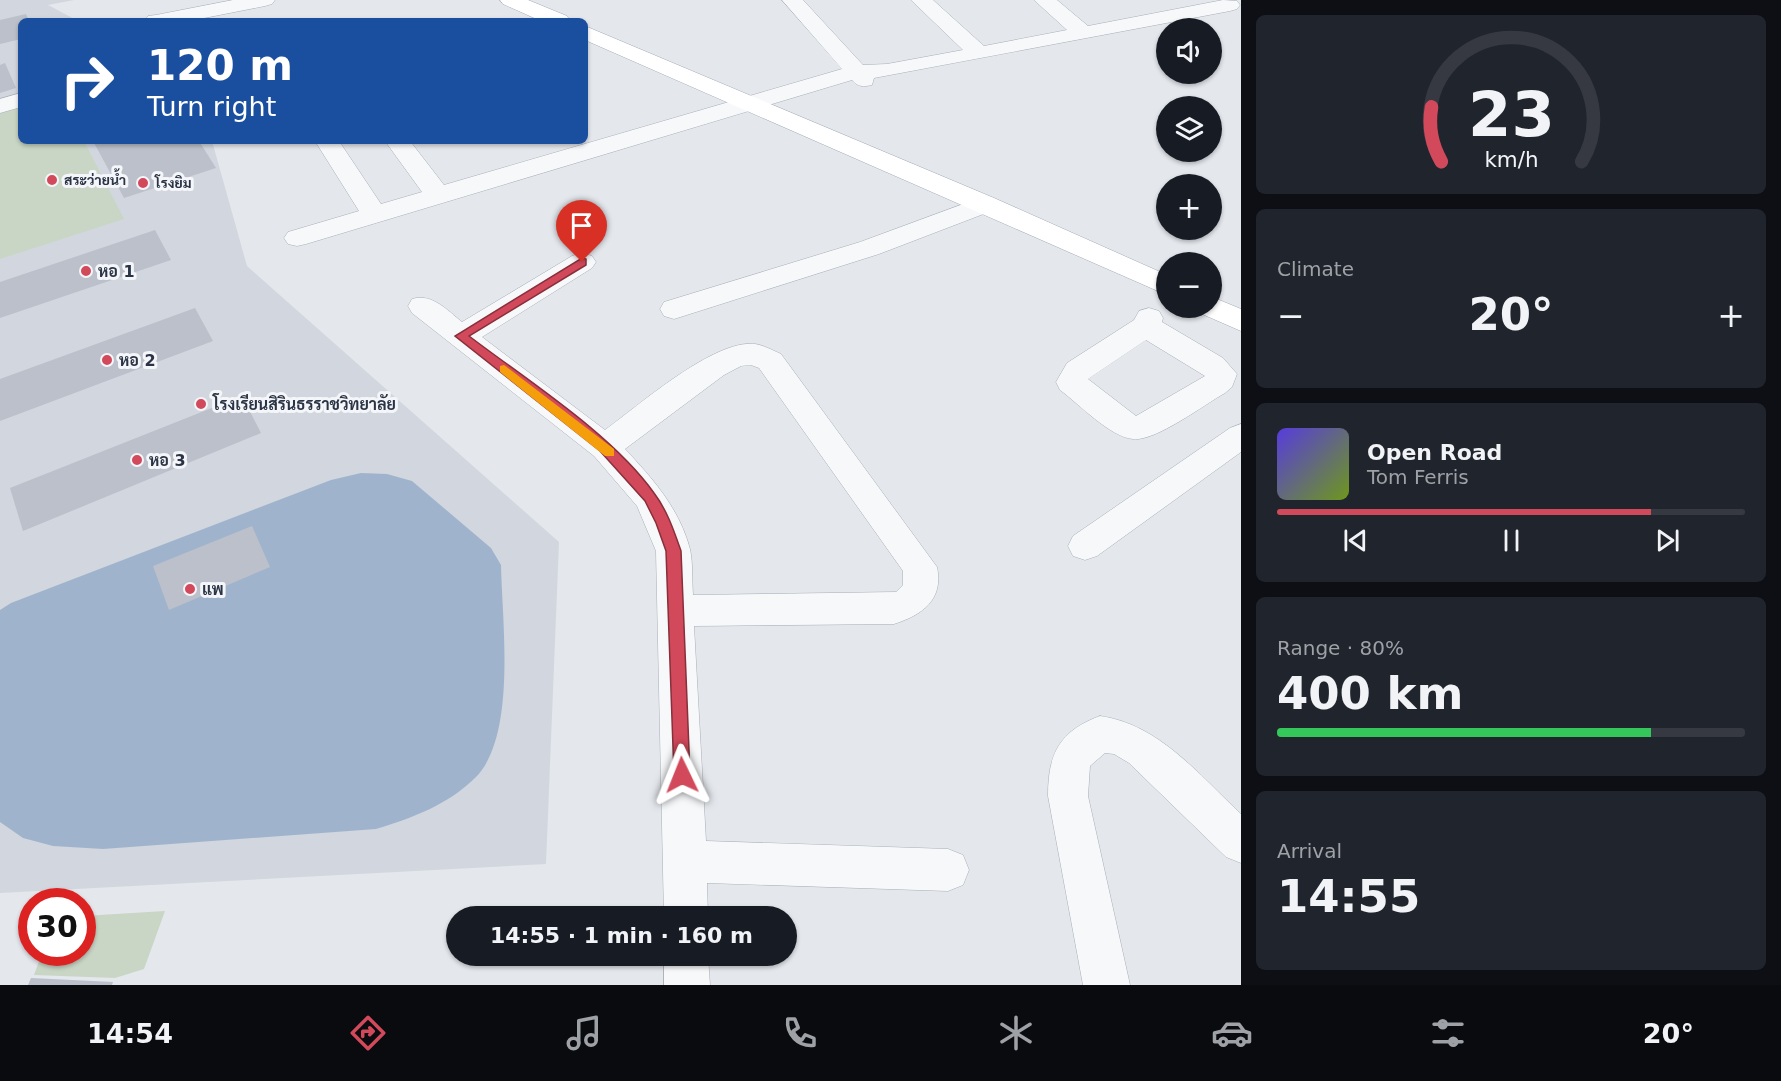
<!DOCTYPE html>
<html lang="en">
<head>
<meta charset="utf-8">
<style>
	:root { --surface:#171b24; --page:#20242c; --text:#f1f3f6; --muted:#9ea1a6; --line:#363941; --accent:#d1495b }
	body { margin:0; font-family:"DejaVu Sans",Sarabun,sans-serif; background:var(--page); color:var(--text); height:100vh; display:flex; flex-direction:column; font-size:22px; white-space:nowrap }
	* { box-sizing:border-box; margin:0 }
	p { font-size:20px; color:var(--muted) }
	.icon { flex:none; width:33px; height:33px; fill:none; stroke:currentColor; stroke-width:2; stroke-linecap:round; stroke-linejoin:round }
	.map { position:relative; flex:1; overflow:hidden }
	.details { display:flex; flex-direction:column; gap:15px; padding:15px; background:#0d0f14; width:540px }
	.details>* { flex:none }
	.banner { position:absolute; left:18px; top:18px; width:570px; height:126px; border-radius:9px; box-shadow:0 2px 4px #0004; background:#1a4fa0; color:#fff; overflow:hidden }
	.tools { position:absolute; left:1156px; top:18px; display:grid; gap:12px }
	.tools a { display:grid; place-items:center; width:66px; height:66px; border-radius:50%; background:var(--surface); box-shadow:0 2px 4px #0004; font-size:30px }
	.speed { position:absolute; left:18px; top:888px; display:flex; gap:12px; font-size:30px; font-weight:700; text-align:center }
	.speed>* { display:grid; place-content:center; width:78px; height:78px; border-radius:50%; background:var(--surface); box-shadow:0 2px 4px #0004; line-height:1 }
	.speed .limit { border:9px solid #d22; background:#fff; color:#111 }
	.pin { position:absolute; display:grid; place-items:center; width:51px; height:51px; color:#fff; margin:-62px -26px; border-radius:50% 50% 50% 0; rotate:-45deg; box-shadow:0 0 6px #0007 }
	.pin .icon { rotate:45deg }
	.me { position:absolute; width:66px; margin:-33px; rotate:358deg; stroke-linejoin:round; filter:drop-shadow(0 0 4px #0008) }
	.turn { display:flex; align-items:center; gap:21px; height:126px; padding:0 30px; font-size:27px }
	.turn .icon { width:78px; height:78px; stroke-width:2.5 }
	.turn b { display:block; font-size:42px; line-height:51px }
	.big { font-size:45px; font-weight:700; line-height:1.1 }
	.details .tile { flex:1; display:flex; flex-direction:column; justify-content:center; gap:9px; min-width:0; padding:0 21px; border-radius:9px; background:var(--page) }
	.details .dial { align-items:center; gap:0 }
	.dial svg { height:156px; overflow:visible; fill:none; stroke:var(--line); stroke-width:7; stroke-linecap:round; text-anchor:middle }
	.dial text { fill:var(--text); stroke:none }
	.song { display:flex; align-items:center; gap:18px }
	.cover { width:72px; height:72px; border-radius:9px; background:linear-gradient(135deg,hsl(250 70% 55%),hsl(80 70% 35%)) }
	.played { height:6px; border-radius:3px; background:linear-gradient(90deg,var(--accent) 80%,var(--line) 80%) }
	.keys { display:flex; justify-content:space-around; direction:ltr }
	.heat { display:flex; justify-content:space-between; align-items:center; font-size:33px; direction:ltr }
	.charge { height:9px; border-radius:4px; background:linear-gradient(90deg,#34c759 80%,var(--line) 0) }
	.trip { position:absolute; left:446px; top:906px; width:351px; height:60px; border-radius:30px; background:var(--surface); box-shadow:0 2px 4px #0004; font-weight:700; line-height:60px; text-align:center }
	.tab-bar { display:flex; height:96px; justify-content:space-around; align-items:center; background:#090b0e; color:var(--muted) }
	.tab-bar .icon { width:42px; height:42px }
	.tab-bar .selected { color:var(--accent) }
	.tab-bar b { font-size:27px; color:var(--text) }
	main { display:flex; flex:1; min-height:0 }
	.map>svg:first-child { display:block }
	.built { fill:#d2d6de }
	.green { fill:#c9d6c5 }
	.water { fill:#9fb4cc }
	.building { fill:#bbc0ca }
	.lines { fill:none; stroke-linecap:round; stroke-linejoin:round }
	.minor-casing { stroke:#a9aeb7; stroke-width:1 }
	.major-casing { stroke:#a3abb8; stroke-width:1 }
	.minor { fill:#f7f8fa; fill-rule:evenodd }
	.major { fill:#fff; fill-rule:evenodd }
	.route { fill:#d1495b; stroke:#882f3b; stroke-width:1.5 }
	.slow { fill:#f59e0b }
	.poi-dot { fill:#d1495b; stroke:#f4f6f9; stroke-width:2 }
	.labels { text-anchor:middle; dominant-baseline:central; stroke-width:6; stroke-linejoin:round; paint-order:stroke }
	.far-poi-label { font-size:14px; font-weight:bold; fill:#2b3445; stroke:#f4f6f9; text-anchor:start }
	.poi-label { font-size:16px; font-weight:bold; fill:#2b3445; stroke:#f4f6f9; text-anchor:start }
</style>
</head>
<body>
<main>
<div class="map">
<svg width="1241" height="985" viewBox="0 0 1241 985">
	<rect width="100%" height="100%" fill="#e4e7ec"/>
	<polygon class="built" points="0,0 74,0 48,5 78,21 21,21 21,141 212,141 247,266 559,542 546,864 0,893"/>
	<g class="green">
		<polygon points="21,101 21,141 84,141 124,219 0,259 0,107"/>
		<polygon points="165,911 144,969 115,978 34,975 42,953 82,952 83,916"/>
	</g>
	<path class="water" d="M361,473L387,474L412,481L491,548L501,565C502,621 517,735 476,777C448,805 412,818 376,829L103,849L53,846L23,838L0,822V610L11,603L331,480Z"/>
	<g class="building">
		<polygon points="26,14 29,21 21,21 21,39 0,44 0,20"/>
		<polygon points="5,63 16,88 0,93 0,65"/>
		<polygon points="93,141 199,141 216,168 124,198"/>
		<polygon points="155,230 171,260 0,318 0,282"/>
		<polygon points="195,308 213,341 0,421 0,379"/>
		<polygon points="242,396 261,433 23,531 10,488"/>
		<polygon points="252,526 270,567 169,610 153,566"/>
		<polygon points="31,978 113,982 112,985 28,985"/>
	</g>
	<g class="lines">
		<defs>
			<g id="minor">
				<polygon points="233,0 275,0 272,4 265,6 189,21 145,21 148,16 156,15"/>
				<path d="M782,0H803L863,65L887,64L963,50L911,0H933L984,46L1067,30L1034,0H1057L1088,26L1223,0L1237,1L1240,5L1237,9L1230,11L874,78L872,85C863,87 858,87 852,80L306,244L297,246L288,244L284,238L288,232L359,211L315,141H339L381,204L422,192L385,141H410L444,185L842,69Z"/>
				<polygon points="21,93 21,107 0,113 0,99"/>
				<polygon points="985,196 994,198 998,204 994,210 879,254 674,319 664,316 660,309 664,302 860,242"/>
				<path d="M582,253L592,256L596,262L592,268L482,337L605,430C638,406 714,339 755,344C763,345 772,350 781,354L937,567C944,600 922,615 894,624L694,626L706,841L948,849L963,855L969,870L963,885L948,891L707,883L708,916H664L656,551L637,506L594,456L412,313L408,306L412,299C432,293 447,310 462,322L572,256ZM751,365L759,368L903,571V585L896,592L693,595C692,581 693,563 690,549C679,508 653,479 625,449L724,375L741,366Z"/>
				<path d="M1149,308L1159,311L1163,318L1162,322L1223,358L1237,374L1232,387L1225,393C1205,404 1155,442 1133,439C1110,437 1079,404 1060,390L1056,382L1067,363L1134,320L1139,311ZM1146,340L1205,376L1136,416L1088,379Z"/>
				<polygon points="1241,424 1241,452 1097,556 1085,560 1073,556 1068,546 1073,536 1230,428"/>
				<path d="M1100,716C1159,724 1199,775 1241,814V863L1226,857L1129,763L1114,754L1105,753L1090,766L1088,796L1130,985H1083L1048,796C1048,754 1059,731 1100,716Z"/>
				<polygon points="664,956 708,956 710,985 664,985"/>
			</g>
			<g id="major">
				<polygon points="500,0 528,0 567,16 570,21 541,21 503,4"/>
				<polygon points="585,26 994,198 1167,275 1167,295 585,40"/>
				<polygon points="1212,297 1241,309 1241,331 1202,314 1198,308 1212,308"/>
			</g>
		</defs>
		<use href="#minor" class="minor-casing"/>
		<use href="#major" class="major-casing"/>
		<use href="#minor" class="minor"/>
		<use href="#major" class="major"/>
	</g>
	<path class="route" d="M582,258L586,259V265L469,336C528,381 612,434 654,493C667,510 674,531 681,551L690,775L688,780L682,783L676,780L674,775L666,551L656,523L645,501L600,451L455,336Z"/>
	<polygon class="slow" points="504,365 614,449 614,456 605,456 500,372 500,366"/>
	<g class="poi-dot">
		<circle cx="52" cy="180" r="6"/>
		<circle cx="143" cy="183" r="6"/>
		<circle cx="86" cy="271" r="6"/>
		<circle cx="107" cy="360" r="6"/>
		<circle cx="201" cy="404" r="6"/>
		<circle cx="137" cy="460" r="6"/>
		<circle cx="190" cy="589" r="6"/>
	</g>
	<g class="labels">
		<g class="far-poi-label">
			<text x="64" y="180">สระว่ายน้ำ</text>
			<text x="155" y="183">โรงยิม</text>
		</g>
		<g class="poi-label">
			<text x="98" y="271">หอ 1</text>
			<text x="119" y="360">หอ 2</text>
			<text x="213" y="404">โรงเรียนสิรินธรราชวิทยาลัย</text>
			<text x="149" y="460">หอ 3</text>
			<text x="202" y="589">แพ</text>
		</g>
	</g>
</svg>
<div class="tools">
<a><svg class="icon" aria-label="sound" viewBox="0 0 24 24"><path d="M4 9h4l5-4v14l-5-4H4zM17 9q2 3 0 6"/></svg></a>
<a><svg class="icon" aria-label="layers" viewBox="0 0 24 24"><path d="M12 4l9 5-9 5-9-5zM3 14l9 5 9-5"/></svg></a>
<a>+</a>
<a>−</a>
</div>
<div class="speed"><div class="limit">30</div></div>
<div class="pin" style="left:582px;top:262px;background:#d93025"><svg class="icon" aria-label="arrive" viewBox="0 0 24 24"><path d="M6 21V4h12l-3 4 3 4H6"/></svg></div>
<svg class="me" style="left:682px;top:775px" viewBox="-20 -20 40 40"><path d="M0-17L14 15 0 8-14 15z" fill="#d1495b" stroke="#fff" stroke-width="4"/></svg>
<div class="trip">14:55 · 1 min · 160 m</div>
<div class="banner">
<div class="turn"><svg class="icon" aria-label="right" viewBox="0 0 24 24"><path d="M7 20v-9h11M14 6l5 5-5 5"/></svg><div><b>120 m</b>Turn right</div></div>
</div>
</div>
<section class="details">
<div class="tile dial"><svg viewBox="0 0 100 80">
<path d="M14 69A42 42 0 1 1 86 69"/>
<path d="M14 69A42 42 0 0 1 9 41" stroke="#d1495b"/>
<text x="50" y="56" font-size="32" font-weight="700">23</text>
<text x="50" y="72" font-size="11">km/h</text>
</svg></div>
<div class="tile"><p>Climate</p>
<div class="heat"><a>−</a><b class="big">20°</b><a>+</a></div>
</div>
<div class="tile">
<div class="song"><i class="cover"></i><div><b>Open Road</b><p>Tom Ferris</p></div></div>
<div class="played"></div>
<div class="keys"><svg class="icon" aria-label="previous" viewBox="0 0 24 24"><path d="M18 5L8 12l10 7zM5 5v14"/></svg><svg class="icon" aria-label="pause" viewBox="0 0 24 24"><path d="M8 5v14M16 5v14"/></svg><svg class="icon" aria-label="next" viewBox="0 0 24 24"><path d="M6 5l10 7-10 7zM19 5v14"/></svg></div>
</div>
<div class="tile"><p>Range · 80%</p><b class="big">400 km</b><div class="charge"></div></div>
<div class="tile"><p>Arrival</p><b class="big">14:55</b></div>
</section>
</main>
<nav class="tab-bar">
<b>14:54</b>
<svg class="icon selected" aria-label="directions" viewBox="0 0 24 24"><path d="M12 3l9 9-9 9-9-9zM9 14v-3h6M13 9l2 2-2 2"/></svg>
<svg class="icon" aria-label="music" viewBox="0 0 24 24"><path d="M9 18V5l10-2v13"/><circle cx="6" cy="18" r="3"/><circle cx="16" cy="16" r="3"/></svg>
<svg class="icon" aria-label="phone" viewBox="0 0 24 24"><path d="M5 4h4l2 5-3 2q2 4 5 5l2-3 5 2v4C11 20 4 13 5 4z"/></svg>
<svg class="icon" aria-label="climate" viewBox="0 0 24 24"><path d="M12 3v18M4 7l16 10M4 17L20 7"/></svg>
<svg class="icon" aria-label="car" viewBox="0 0 24 24"><path d="M5 17H2v-5l4-1 3-4h7l3 4 3 1v5h-3M9 17h6M6 11h13"/><circle cx="7" cy="17" r="2"/><circle cx="17" cy="17" r="2"/></svg>
<svg class="icon" aria-label="filters" viewBox="0 0 24 24"><path d="M4 7h16M4 17h16"/><circle cx="9" cy="7" r="2"/><circle cx="15" cy="17" r="2"/></svg>
<b>20°</b>
</nav>
</body>
</html>
